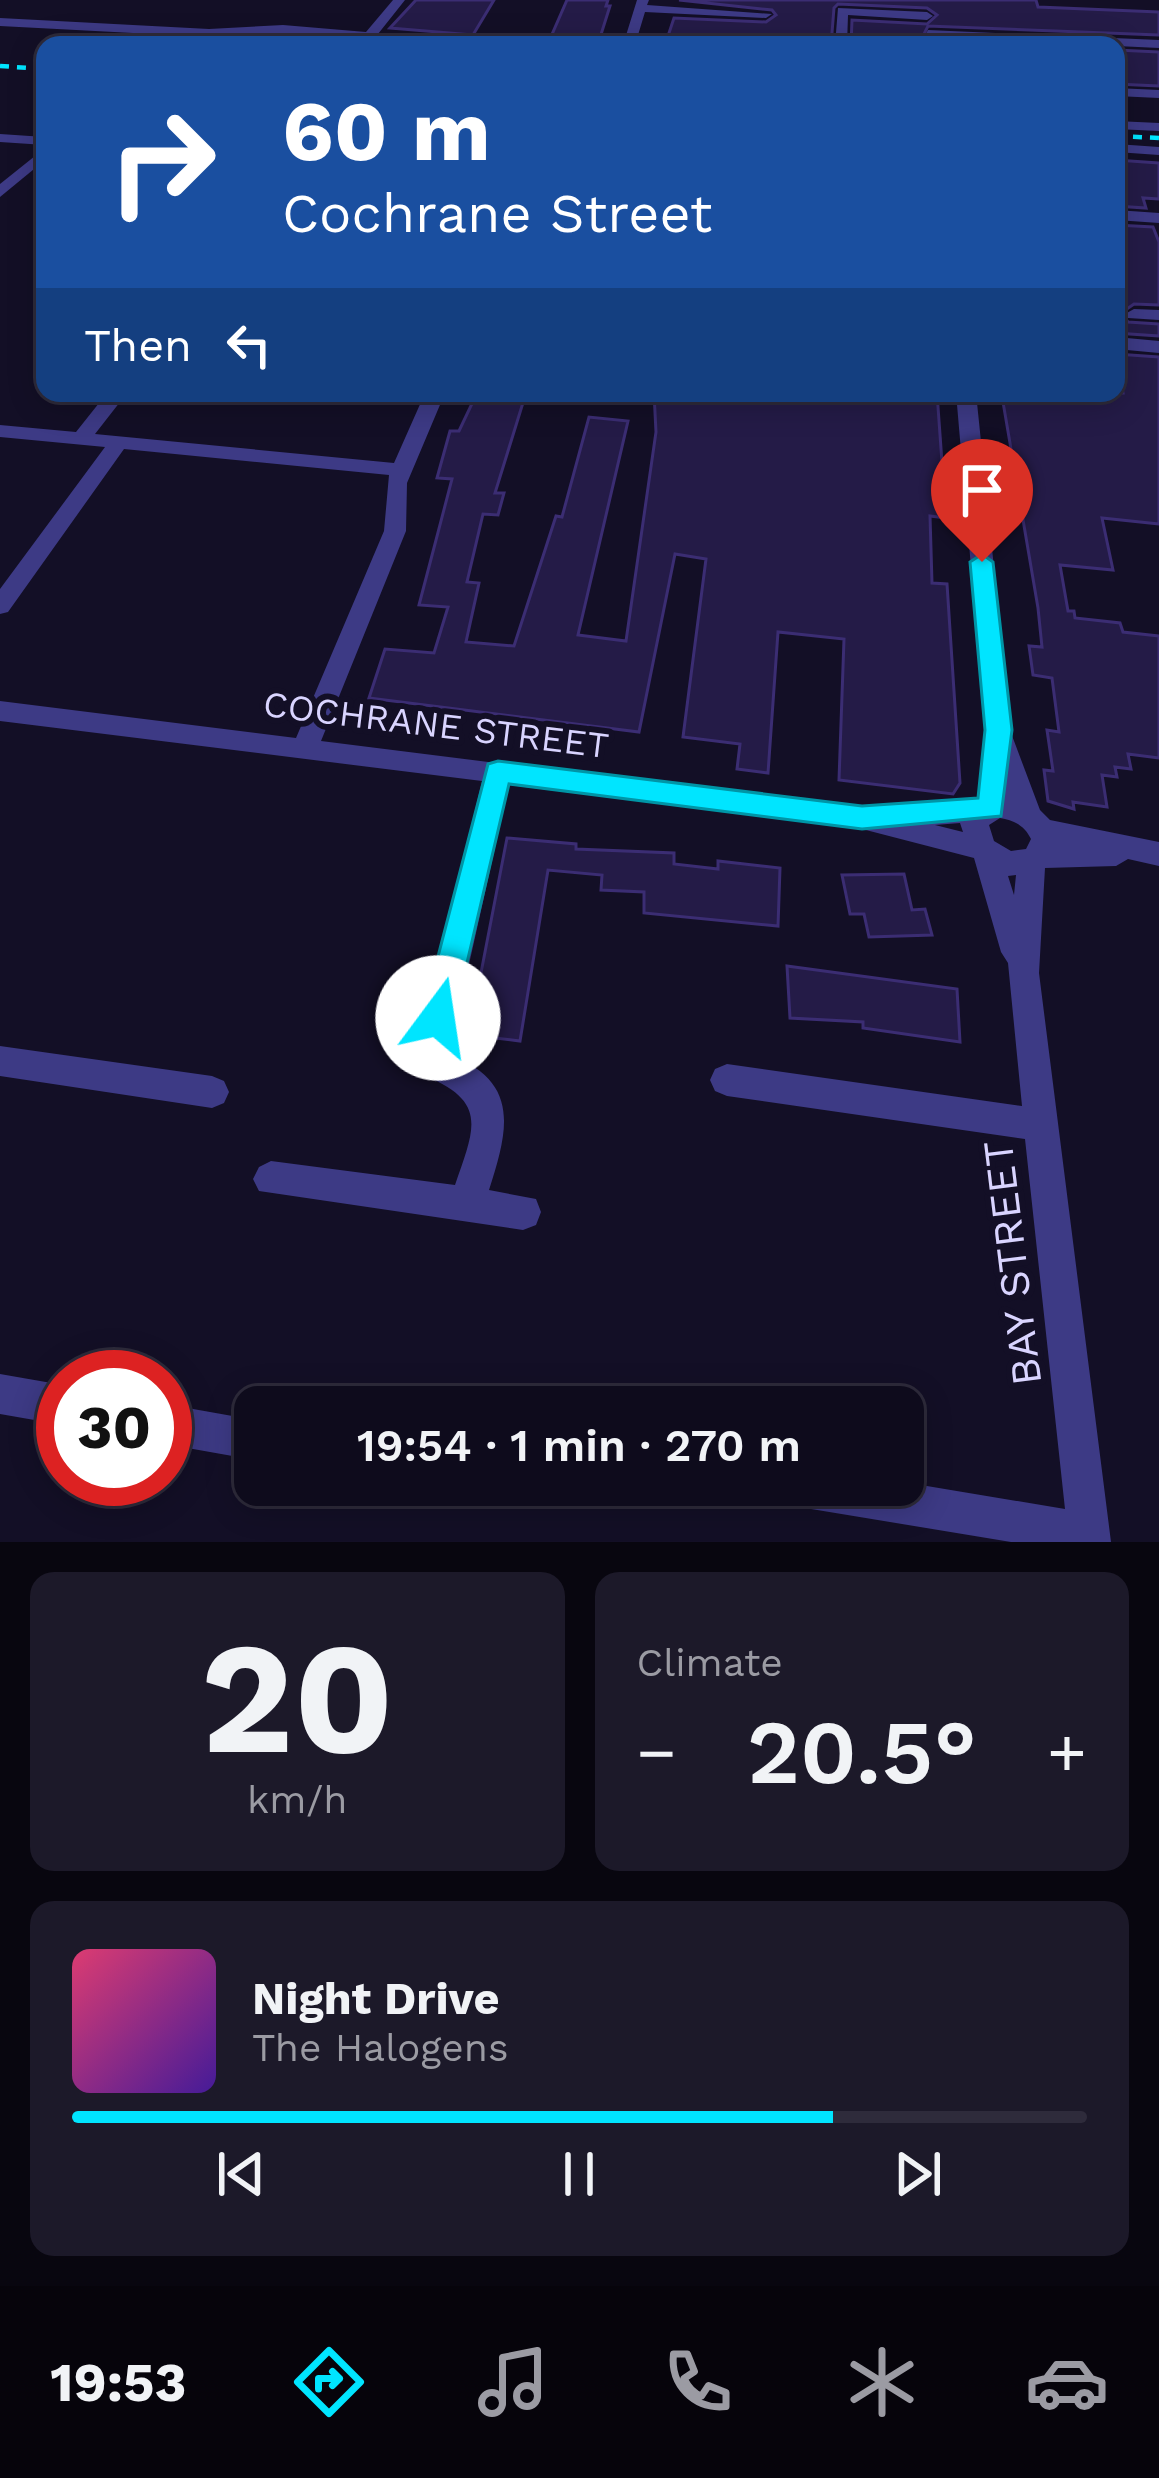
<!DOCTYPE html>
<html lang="en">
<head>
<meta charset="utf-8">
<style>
	:root { --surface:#0e0b1c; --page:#1c1929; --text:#f1f3f6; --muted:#9b9ba3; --line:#2e2b3b; --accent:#00e5ff }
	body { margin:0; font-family:"Work Sans",sans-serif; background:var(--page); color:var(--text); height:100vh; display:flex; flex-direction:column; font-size:45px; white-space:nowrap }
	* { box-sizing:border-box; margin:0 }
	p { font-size:39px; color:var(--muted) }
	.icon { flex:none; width:66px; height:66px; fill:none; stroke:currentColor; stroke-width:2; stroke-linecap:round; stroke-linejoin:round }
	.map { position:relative; height:1542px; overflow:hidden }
	.drawer { display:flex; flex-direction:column; gap:30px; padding:30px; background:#08060f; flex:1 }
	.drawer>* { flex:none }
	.top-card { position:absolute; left:36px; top:36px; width:1089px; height:366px; border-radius:24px; box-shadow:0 6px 30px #0003,0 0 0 3px var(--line); background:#1a4fa0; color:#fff; overflow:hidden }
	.speed { position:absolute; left:36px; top:1350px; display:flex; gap:24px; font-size:60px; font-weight:700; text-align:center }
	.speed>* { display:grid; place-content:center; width:156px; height:156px; border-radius:50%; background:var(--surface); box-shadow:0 6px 30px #0003,0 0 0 3px var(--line); line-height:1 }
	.speed .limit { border:18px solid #d22; background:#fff; color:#111 }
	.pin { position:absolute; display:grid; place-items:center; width:102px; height:102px; color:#fff; margin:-123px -51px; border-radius:50% 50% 50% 0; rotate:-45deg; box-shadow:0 0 12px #0007 }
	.pin .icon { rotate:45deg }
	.me { position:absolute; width:132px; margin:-66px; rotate:14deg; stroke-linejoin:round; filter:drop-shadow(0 0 9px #0008) }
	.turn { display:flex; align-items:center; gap:42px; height:252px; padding:0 48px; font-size:54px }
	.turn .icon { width:156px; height:156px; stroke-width:2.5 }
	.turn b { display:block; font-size:84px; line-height:102px }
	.then { display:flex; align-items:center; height:114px; padding:0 48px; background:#0003; gap:24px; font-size:45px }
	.big { font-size:90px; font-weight:600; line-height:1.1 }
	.drawer .card { flex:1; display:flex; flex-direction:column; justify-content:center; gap:18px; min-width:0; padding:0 42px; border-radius:24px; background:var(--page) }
	.drawer .dial { align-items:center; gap:0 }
	.dial b { font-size:156px; line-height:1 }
	.song { display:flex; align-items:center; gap:36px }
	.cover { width:144px; height:144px; border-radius:18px; background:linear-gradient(135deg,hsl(340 70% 55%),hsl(260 70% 35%)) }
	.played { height:12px; border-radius:6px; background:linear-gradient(90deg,var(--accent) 75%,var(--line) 75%) }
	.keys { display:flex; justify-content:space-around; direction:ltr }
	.heat { display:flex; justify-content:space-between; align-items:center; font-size:66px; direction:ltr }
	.drawer .tiles { flex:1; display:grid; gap:30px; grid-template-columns:1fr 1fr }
	.card:last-child { grid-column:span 2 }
	.trip { position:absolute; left:234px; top:1386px; width:690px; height:120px; border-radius:24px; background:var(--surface); box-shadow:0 6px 30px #0003,0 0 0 3px var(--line); font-weight:600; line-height:120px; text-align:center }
	.menu { display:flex; height:192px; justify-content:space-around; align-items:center; background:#06040b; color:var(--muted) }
	.menu .icon { width:84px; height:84px }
	.menu .current { color:var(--accent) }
	.menu b { font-size:54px; color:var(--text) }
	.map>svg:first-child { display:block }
	.building { fill:#241b47; stroke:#3b2d73; stroke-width:3 }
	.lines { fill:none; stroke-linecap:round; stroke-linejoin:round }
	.minor { fill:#3d3a85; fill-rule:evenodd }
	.rail { stroke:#00e5ff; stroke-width:4.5; stroke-dasharray:9 8; stroke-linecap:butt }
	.route { fill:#00e5ff; stroke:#0095a6; stroke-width:3 }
	.labels { text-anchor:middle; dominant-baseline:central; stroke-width:12; stroke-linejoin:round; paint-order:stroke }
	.street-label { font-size:36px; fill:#d9d4ff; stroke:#130f26 }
	.near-street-label { font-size:42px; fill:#d9d4ff; stroke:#130f26 }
</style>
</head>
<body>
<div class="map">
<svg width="1159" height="1542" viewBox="0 0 1159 1542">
	<rect width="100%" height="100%" fill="#130f26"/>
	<g class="building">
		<polygon points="416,0 494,0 473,35 390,28"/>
		<polygon points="567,0 608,0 606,6 610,6 598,44 550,39"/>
		<polygon points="679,0 1036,0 1038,7 1159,12 1159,35 928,26 921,40 975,45 851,45 852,20 927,24 937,15 927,8 838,4 834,8 831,45 665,45 674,18 766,22 776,15 772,10"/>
		<polygon points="1116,50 1159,52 1159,86 1116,84"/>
		<polygon points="1116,160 1159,163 1159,199 1143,198 1146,208 1116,206"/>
		<polygon points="1116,225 1153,227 1159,242 1159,305 1134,304 1121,313 1128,322 1159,324 1159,336 1116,333"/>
		<polygon points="1116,354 1159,357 1159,524 1102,518 1113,570 1060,565 1068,611 1074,611 1075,618 1120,623 1123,632 1159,636 1159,758 1128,754 1131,769 1115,767 1117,777 1102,775 1107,807 1073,802 1074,809 1048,801 1044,770 1053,771 1047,730 1059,732 1052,678 1033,675 1029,646 1042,647 1038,608 1003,402 1008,403 1006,393 1123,393"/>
		<polygon points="477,393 526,393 495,493 504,493 498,515 483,514 467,582 479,583 466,642 514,646 556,516 562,517 589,417 628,421 578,635 626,641 656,432 654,393 937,393 946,518 930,516 932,583 947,584 960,783 953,794 839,780 844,639 778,632 768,773 737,769 740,744 683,737 706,559 675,554 639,732 369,698 385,649 434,653 448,607 419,605 452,479 437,478 450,431 459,431"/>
		<polygon points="507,838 576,844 576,849 674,853 674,864 718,869 718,861 780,868 778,926 644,913 644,892 601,890 602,875 548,870 520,1041 469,1035"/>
		<polygon points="904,874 912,910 925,909 932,935 869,937 864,914 850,914 842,875"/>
		<polygon points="787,966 957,989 960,1042 863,1028 863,1022 790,1018"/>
	</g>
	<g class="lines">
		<g class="minor">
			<polygon points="393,0 405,0 378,34 474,45 367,43 283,33 209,37 0,26 0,18 209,29 283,25 366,32"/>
			<polygon points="637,0 649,0 647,5 772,14 766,18 645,12 635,45 623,45"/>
			<polygon points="838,8 927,12 933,16 927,20 848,15 847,45 835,45"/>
			<polygon points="928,30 1159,40 1159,48 924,37"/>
			<polygon points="1116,88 1159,90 1159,98 1116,96"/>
			<polygon points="1116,121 1159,123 1159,131 1116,129"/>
			<polygon points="0,134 45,137 45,145 0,142"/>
			<polygon points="1116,144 1159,147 1159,155 1116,152"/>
			<polygon points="45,148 45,160 0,197 0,184"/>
			<polygon points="1116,210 1159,213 1159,223 1116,220"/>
			<polygon points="1134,309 1159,310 1159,320 1128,318 1125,314"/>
			<polygon points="1116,337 1159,341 1159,353 1116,349"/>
			<path d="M107,393H127L95,434L394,463L425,393H445L407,483L406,531L321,741L879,811L890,805L978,800L985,730L956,393H976L1011,733L1040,810L1050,820L1159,842V866L1128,859L1116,866L1045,868L1039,973L1111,1542H1011L793,1506L778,1500L772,1485L903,1482L1065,1509L1025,1139L727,1096L715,1091L710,1080L715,1069L727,1064L1022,1106L1008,963L1001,952L974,858L862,829L509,785L449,1054C520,1082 509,1128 489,1190L536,1199L541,1212L536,1225L523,1230L259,1191L253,1179L259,1167L271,1161L455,1185C474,1129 489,1102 425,1076L417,1054L482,781L0,721V701L296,738L384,531L389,475L124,449L8,612L0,614V589L105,447L0,437V425L76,432ZM1000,818C1014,820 1025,826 1031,839L1026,849L1011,851L994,841L989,825ZM960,823L963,832L935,825ZM1016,875L1014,895L1008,876Z"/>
			<polygon points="0,1046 212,1076 224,1081 229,1092 224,1103 212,1108 0,1076"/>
			<polygon points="0,1374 63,1385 63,1425 0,1414"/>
			<polygon points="165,1404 255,1420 255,1460 165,1444"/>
		</g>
		<g class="rail">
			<polyline points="0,66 45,69"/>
			<polyline points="1116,136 1159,138"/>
		</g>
	</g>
	<polygon class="route" points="982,554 993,562 1012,730 1001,816 862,829 509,784 454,1018 449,1028 438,1032 427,1028 422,1018 488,764 498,761 862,806 978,798 985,730 970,562"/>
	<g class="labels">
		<g class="street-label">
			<text transform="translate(436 725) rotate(7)">COCHRANE STREET</text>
		</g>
		<g class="near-street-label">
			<text transform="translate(1012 1263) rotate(-97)">BAY STREET</text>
		</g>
	</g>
</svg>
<div class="speed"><div class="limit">30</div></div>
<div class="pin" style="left:982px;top:562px;background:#d93025"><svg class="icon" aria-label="arrive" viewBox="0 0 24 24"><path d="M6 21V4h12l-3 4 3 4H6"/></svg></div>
<svg class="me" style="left:438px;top:1018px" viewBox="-20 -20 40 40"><circle r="19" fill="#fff"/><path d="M0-13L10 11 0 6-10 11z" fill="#00e5ff"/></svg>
<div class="trip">19:54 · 1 min · 270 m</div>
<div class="top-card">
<div class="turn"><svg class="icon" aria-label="right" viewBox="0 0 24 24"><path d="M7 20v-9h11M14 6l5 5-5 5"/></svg><div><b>60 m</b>Cochrane Street</div></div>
<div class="then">Then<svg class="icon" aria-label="left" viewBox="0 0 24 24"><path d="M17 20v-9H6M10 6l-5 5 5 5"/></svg></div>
</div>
</div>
<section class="drawer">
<div class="tiles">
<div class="card dial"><b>20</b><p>km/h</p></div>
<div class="card"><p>Climate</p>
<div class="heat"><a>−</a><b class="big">20.5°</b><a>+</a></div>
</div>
<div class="card">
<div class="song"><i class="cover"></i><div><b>Night Drive</b><p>The Halogens</p></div></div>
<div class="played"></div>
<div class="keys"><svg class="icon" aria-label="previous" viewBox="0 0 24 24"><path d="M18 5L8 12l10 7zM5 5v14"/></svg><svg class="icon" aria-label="pause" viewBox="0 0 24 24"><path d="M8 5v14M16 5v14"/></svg><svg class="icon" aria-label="next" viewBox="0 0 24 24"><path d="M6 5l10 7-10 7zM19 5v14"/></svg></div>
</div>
</div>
</section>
<nav class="menu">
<b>19:53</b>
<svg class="icon current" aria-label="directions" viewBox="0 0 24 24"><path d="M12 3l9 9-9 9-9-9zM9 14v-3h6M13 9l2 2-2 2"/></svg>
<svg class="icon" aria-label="music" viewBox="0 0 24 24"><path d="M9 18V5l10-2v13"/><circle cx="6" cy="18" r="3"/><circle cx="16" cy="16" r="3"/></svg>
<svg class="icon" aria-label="phone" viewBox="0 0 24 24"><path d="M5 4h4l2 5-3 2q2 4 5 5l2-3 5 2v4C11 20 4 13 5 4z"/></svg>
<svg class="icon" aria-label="climate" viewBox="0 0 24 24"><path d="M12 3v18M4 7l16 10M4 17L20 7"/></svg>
<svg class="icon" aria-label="car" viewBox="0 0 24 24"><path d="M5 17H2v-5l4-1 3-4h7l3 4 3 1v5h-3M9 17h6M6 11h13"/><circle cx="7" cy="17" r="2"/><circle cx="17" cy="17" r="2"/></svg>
</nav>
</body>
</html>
